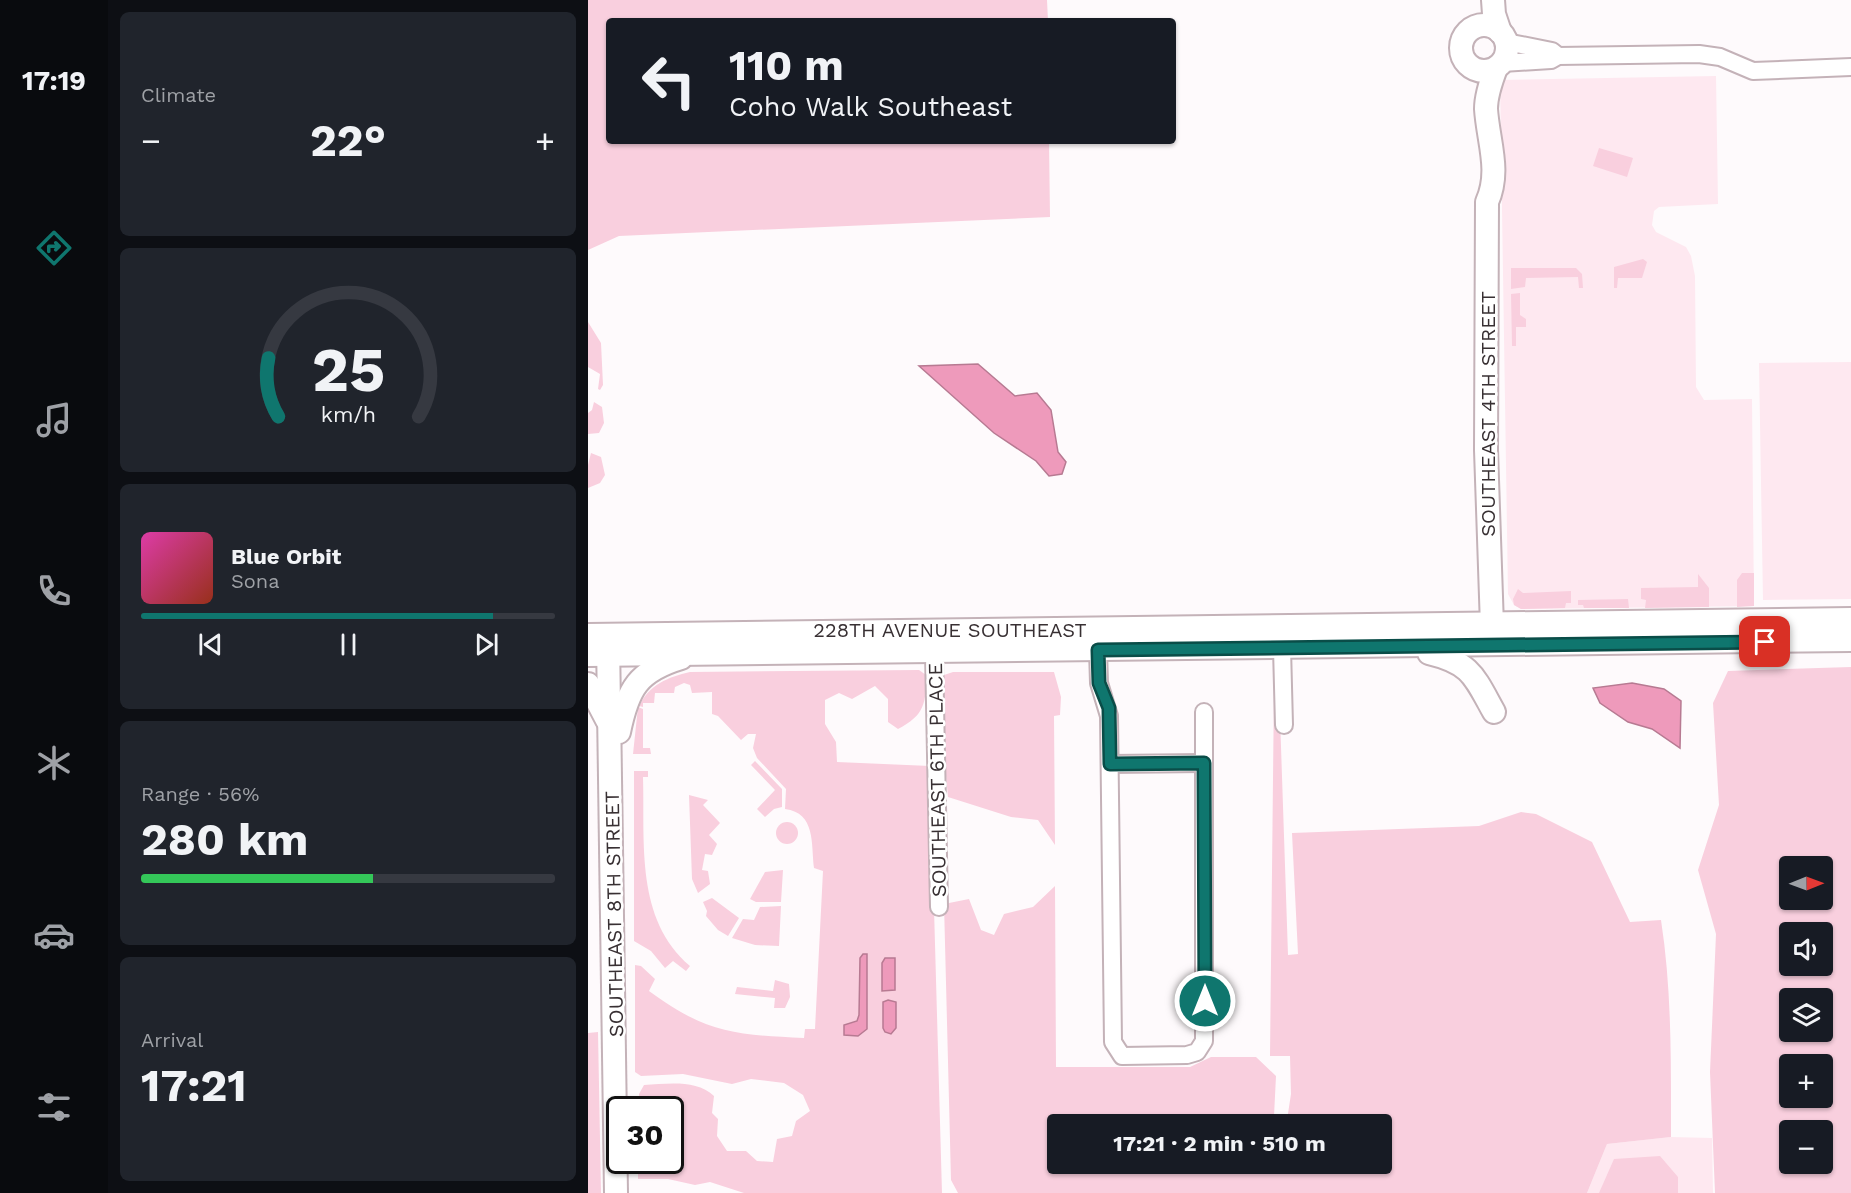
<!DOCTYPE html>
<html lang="en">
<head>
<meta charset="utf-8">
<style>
	:root { --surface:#171b24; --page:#20242c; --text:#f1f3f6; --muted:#9ea1a6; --line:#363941; --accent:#0f766e }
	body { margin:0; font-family:"Work Sans",sans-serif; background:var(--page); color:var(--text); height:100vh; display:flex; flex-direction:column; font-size:22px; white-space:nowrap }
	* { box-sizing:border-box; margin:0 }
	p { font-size:20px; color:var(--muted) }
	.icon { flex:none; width:33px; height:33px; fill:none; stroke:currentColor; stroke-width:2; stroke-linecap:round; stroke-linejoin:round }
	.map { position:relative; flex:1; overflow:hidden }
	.sheet { display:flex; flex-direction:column; gap:12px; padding:12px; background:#0d0f14; width:480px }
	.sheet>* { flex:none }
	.hud { position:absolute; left:18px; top:18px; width:570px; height:126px; border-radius:6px; box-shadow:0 2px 4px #0004; background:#171b24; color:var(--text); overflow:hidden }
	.needle { width:39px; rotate:89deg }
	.controls { position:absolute; left:1191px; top:856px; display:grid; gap:12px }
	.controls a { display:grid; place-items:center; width:54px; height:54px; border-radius:6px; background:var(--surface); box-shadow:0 2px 4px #0004; font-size:30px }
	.speed { position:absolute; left:18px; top:1096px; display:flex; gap:12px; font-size:30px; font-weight:700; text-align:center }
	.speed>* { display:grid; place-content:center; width:78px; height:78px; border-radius:50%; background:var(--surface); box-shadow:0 2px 4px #0004; line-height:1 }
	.speed .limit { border:3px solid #111; border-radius:9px; background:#fff; color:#111 }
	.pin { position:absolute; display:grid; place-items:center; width:51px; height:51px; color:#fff; margin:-26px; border-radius:12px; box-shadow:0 3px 9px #0006 }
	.me { position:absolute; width:66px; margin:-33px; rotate:0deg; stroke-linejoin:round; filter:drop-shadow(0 0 4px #0008) }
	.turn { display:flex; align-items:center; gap:21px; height:126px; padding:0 24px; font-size:27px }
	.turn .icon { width:78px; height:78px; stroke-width:2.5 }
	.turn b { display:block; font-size:42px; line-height:51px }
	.big { font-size:45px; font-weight:700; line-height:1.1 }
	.sheet .card { flex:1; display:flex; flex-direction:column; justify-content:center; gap:9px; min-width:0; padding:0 21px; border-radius:9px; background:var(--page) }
	.sheet .dial { align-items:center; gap:0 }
	.dial svg { height:156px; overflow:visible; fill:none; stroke:var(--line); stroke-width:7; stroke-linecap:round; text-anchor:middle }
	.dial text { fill:var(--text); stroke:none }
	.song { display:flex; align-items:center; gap:18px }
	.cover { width:72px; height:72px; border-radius:9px; background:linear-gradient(135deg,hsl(320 70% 55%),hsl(10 70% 35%)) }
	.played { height:6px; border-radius:3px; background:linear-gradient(90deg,var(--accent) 85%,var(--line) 85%) }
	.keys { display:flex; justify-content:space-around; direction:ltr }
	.heat { display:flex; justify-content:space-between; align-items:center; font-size:33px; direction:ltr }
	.charge { height:9px; border-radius:4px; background:linear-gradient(90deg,#34c759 56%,var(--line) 0) }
	.trip { position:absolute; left:459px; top:1114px; width:345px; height:60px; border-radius:6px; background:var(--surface); box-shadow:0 2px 4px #0004; font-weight:700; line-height:60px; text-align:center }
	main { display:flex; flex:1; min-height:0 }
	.dock { display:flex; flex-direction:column; width:108px; justify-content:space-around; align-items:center; background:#090b0e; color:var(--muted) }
	.dock .icon { width:42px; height:42px }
	.dock .current { color:var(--accent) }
	.dock b { font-size:27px; color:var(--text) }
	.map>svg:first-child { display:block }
	.built { fill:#fee8f0 }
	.green { fill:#f9cfde; fill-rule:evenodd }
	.water { fill:#ee9abb; stroke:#b77a92; stroke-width:1.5 }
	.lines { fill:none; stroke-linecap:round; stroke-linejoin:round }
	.street-casing { stroke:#c4b2b8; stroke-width:20 }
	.secondary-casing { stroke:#c4b2b8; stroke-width:26 }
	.street { stroke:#fff; stroke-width:16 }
	.secondary { stroke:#fff; stroke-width:22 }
	.route-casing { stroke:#0a4d48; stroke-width:15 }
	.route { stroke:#0f766e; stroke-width:10 }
	.labels { text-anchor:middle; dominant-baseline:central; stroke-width:5; stroke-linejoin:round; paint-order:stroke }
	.street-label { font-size:20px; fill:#383033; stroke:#fff }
</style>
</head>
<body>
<main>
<nav class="dock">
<b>17:19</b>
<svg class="icon current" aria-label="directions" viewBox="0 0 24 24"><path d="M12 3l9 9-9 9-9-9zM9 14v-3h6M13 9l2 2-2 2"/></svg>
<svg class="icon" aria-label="music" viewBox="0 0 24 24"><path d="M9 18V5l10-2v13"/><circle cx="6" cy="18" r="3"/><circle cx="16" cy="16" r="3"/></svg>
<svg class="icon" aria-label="phone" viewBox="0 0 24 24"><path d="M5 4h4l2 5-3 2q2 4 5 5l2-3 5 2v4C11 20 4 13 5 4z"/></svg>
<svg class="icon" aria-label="climate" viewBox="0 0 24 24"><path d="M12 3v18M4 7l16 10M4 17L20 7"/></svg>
<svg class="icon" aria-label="car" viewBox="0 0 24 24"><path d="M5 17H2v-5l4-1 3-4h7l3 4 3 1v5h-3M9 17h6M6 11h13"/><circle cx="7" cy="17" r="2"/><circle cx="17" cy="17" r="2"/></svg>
<svg class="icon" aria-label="filters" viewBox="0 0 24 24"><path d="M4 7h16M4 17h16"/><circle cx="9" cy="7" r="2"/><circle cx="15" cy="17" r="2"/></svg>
</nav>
<section class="sheet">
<div class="card"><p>Climate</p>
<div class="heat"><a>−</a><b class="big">22°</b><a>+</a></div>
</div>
<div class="card dial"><svg viewBox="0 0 100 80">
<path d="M14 69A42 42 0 1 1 86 69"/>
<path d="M14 69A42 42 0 0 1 9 39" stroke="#0f766e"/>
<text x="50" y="56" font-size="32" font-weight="700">25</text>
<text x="50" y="72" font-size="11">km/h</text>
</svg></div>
<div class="card">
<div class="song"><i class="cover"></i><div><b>Blue Orbit</b><p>Sona</p></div></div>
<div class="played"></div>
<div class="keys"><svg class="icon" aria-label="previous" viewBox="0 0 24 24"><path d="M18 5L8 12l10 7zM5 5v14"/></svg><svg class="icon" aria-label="pause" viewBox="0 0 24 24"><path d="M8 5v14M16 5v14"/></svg><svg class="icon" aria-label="next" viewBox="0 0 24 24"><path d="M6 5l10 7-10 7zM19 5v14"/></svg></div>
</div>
<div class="card"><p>Range · 56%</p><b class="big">280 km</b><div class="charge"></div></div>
<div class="card"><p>Arrival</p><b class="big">17:21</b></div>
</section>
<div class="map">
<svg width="1263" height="1193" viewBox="0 0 1263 1193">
	<rect width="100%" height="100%" fill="#fefafc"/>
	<g class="built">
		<polygon points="1128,76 1130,204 1071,207 1066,211 1064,225 1068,232 1098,247 1103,256 1107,276 1108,387 1116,400 1164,399 1166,606 933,609 926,605 920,594 912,80"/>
		<polygon points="1263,362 1263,599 1175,600 1171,363"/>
		<polygon points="1083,1137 1124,1138 1125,1193 999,1193 1019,1144"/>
	</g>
	<g class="green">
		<polygon points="0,0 459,0 460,21 21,21 21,141 461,141 462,217 31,236 0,250"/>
		<polygon points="1011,148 1045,158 1039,177 1005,166"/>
		<polygon points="1055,259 1059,262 1054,278 1030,278 1029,288 1026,288 1026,267"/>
		<polygon points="923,268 988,268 994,274 995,288 991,288 990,277 938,278 937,287 923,289"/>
		<polygon points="932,293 932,315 938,319 938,327 928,327 928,346 924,346 923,294"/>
		<polygon points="0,322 13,343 15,385 12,390 10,389 12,374 0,367"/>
		<polygon points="6,402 14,407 16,423 11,433 0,434 0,413 4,410"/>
		<polygon points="3,453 13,457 17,475 12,483 0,488 0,465"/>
		<polygon points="1154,573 1166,573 1166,606 1149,607 1149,580"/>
		<polygon points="1110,574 1121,588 1121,607 1057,608 1058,600 1053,599 1053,588 1110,587"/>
		<polygon points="930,589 935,593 983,591 983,603 978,603 977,608 933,609 926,605 925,599"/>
		<polygon points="1040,599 1041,608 996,608 995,605 990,605 990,600"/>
		<path d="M1263,667V1193H1127L1122,1072L1128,934L1110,870L1131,805L1125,703L1140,671ZM1202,867H1234V900H1202ZM1202,933H1234V966H1202ZM1202,999H1234V1032H1202ZM1202,1065H1234V1098H1202ZM1202,1131H1234V1164H1202Z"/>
		<path d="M331,670L338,675C338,703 337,715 310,729L300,722V699L287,686L264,699L251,693L237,700V724L248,742L249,762L342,766L354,1193H156L122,1182L107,1185L80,1179H50V1161H82L85,1115L82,1110H52L51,1094L56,1085C79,1084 108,1079 126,1096L124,1113L130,1119L129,1136L139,1151H158L169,1161L185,1162L189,1139L204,1136L208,1121L222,1111L215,1095L196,1083L163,1079L144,1084L95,1074L53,1076L47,1072V965L53,966L67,979L61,991C118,1033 147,1035 216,1038L217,1029H227L235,871L226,868C223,844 228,813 197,809L198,789L169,758L165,748L168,734H160L153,740L130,716L124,714V692L104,693L102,685L96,683L87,687L86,693H67L66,703H55V707L51,706C61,685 80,677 102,672Z"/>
		<polygon points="365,672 466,672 473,697 472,715 466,716 467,845 450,820 423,817 360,797 351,702 356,675"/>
		<path d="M686,687H691L700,955L710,954L704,833L891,826L933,812L948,814L1004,842L1042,922L1073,920C1084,991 1083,1065 1083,1137L1019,1144L999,1193H370L363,1180L356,904L381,899L393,930L406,935L416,914L445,907L467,886L468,1067H602L623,1057H668L688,1076L686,1116L699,1120L703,1094L702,1056H682ZM470,1125H794V1164H470Z"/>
		<polygon points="50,707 55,709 55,748 62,748 63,754 45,754"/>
		<polygon points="167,761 194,789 194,807 186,809 177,817 169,809 187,790 163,765"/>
		<path d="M46,771H60V777H55C57,843 47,919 102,966L98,971L85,961L77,968L63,951L46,941Z"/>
		<polygon points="101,795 120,800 115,805 132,823 121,835 129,844 124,855 117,854 114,870 120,871 122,884 110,893 104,879"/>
		<circle cx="199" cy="833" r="11"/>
		<polygon points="195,870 193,902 168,902 162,899 177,872"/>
		<polygon points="124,898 151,918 140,936 130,930 118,916 119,911 115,902"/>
		<polygon points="193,906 191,946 167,945 144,938 155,919 166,920 172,907"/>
		<polygon points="187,980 201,984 202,997 197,1008 186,1008 187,998 147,994 149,987 185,991"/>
		<polygon points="10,1032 13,1193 0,1193 0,1033"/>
		<polygon points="1072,1156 1090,1177 1090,1193 1011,1193 1026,1159"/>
	</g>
	<g class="water">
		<polygon points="390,364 427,396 449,393 463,410 470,452 478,462 474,474 461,476 448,461 406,433 331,366"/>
		<polygon points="1044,683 1076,689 1093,701 1092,748 1064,729 1040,722 1012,703 1005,688"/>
		<polygon points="275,954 279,954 279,1029 270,1036 256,1035 256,1025 269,1021 271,1015 272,958"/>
		<polygon points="297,958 307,958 307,990 294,991 294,963"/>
		<polygon points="300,1000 308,1002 308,1028 303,1034 297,1032 295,1028 295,1002"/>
	</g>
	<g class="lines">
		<defs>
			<g id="street">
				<polyline points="918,42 964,51 969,55"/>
				<polyline points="914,63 963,60 970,56 1111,54 1132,57 1165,71 1263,67"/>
				<polyline points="694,648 696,725"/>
				<polyline points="510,650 511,683 521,716 525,1042 534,1056 599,1055 609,1052 616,1041 616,712"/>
				<polyline points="346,652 351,907"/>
				<polyline points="523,764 616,763"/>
			</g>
			<g id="secondary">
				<polyline points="905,0 906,14 912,32"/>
				<circle cx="896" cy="48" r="23"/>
				<path d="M904,626L898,450L899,202C913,171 900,141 898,109C898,96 903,81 908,68"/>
				<polyline points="0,635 1263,619"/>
				<polyline points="20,640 28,1193"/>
				<path d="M841,653C883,663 886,676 906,712"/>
				<polyline points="0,655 1263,640"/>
				<polyline points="0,684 19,720"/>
				<path d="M31,732C40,688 50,671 93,658"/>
			</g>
		</defs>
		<use href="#street" class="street-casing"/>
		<use href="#secondary" class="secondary-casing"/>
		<use href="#street" class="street"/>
		<use href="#secondary" class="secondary"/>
	</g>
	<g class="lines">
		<defs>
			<polyline id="route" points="617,1001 616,763 522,764 521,708 511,683 510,650 1177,642"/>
		</defs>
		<use href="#route" class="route-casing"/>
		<use href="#route" class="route"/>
	</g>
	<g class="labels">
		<g class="street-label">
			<text transform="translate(900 414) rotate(-90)">SOUTHEAST 4TH STREET</text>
			<text x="362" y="630">228TH AVENUE SOUTHEAST</text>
			<text transform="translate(349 780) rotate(-91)">SOUTHEAST 6TH PLACE</text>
			<text transform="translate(26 914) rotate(-91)">SOUTHEAST 8TH STREET</text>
		</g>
	</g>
</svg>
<div class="controls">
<a><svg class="needle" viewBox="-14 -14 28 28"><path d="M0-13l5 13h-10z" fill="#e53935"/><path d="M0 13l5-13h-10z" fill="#9ea1a6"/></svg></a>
<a><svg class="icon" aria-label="sound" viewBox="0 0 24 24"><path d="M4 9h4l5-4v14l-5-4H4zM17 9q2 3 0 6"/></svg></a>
<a><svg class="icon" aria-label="layers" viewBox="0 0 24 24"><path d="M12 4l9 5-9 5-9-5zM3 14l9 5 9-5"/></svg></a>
<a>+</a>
<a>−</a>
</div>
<div class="speed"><div class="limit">30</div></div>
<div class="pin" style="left:1177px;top:642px;background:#d93025"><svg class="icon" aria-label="arrive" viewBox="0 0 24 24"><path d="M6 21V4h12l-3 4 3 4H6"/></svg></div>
<svg class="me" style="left:617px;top:1001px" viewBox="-20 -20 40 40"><circle r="17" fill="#0f766e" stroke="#fff" stroke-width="3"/><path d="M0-11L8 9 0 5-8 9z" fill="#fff"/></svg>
<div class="trip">17:21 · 2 min · 510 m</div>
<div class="hud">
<div class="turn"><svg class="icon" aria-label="left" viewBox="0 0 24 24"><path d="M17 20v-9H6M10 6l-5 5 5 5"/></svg><div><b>110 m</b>Coho Walk Southeast</div></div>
</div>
</div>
</main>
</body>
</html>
